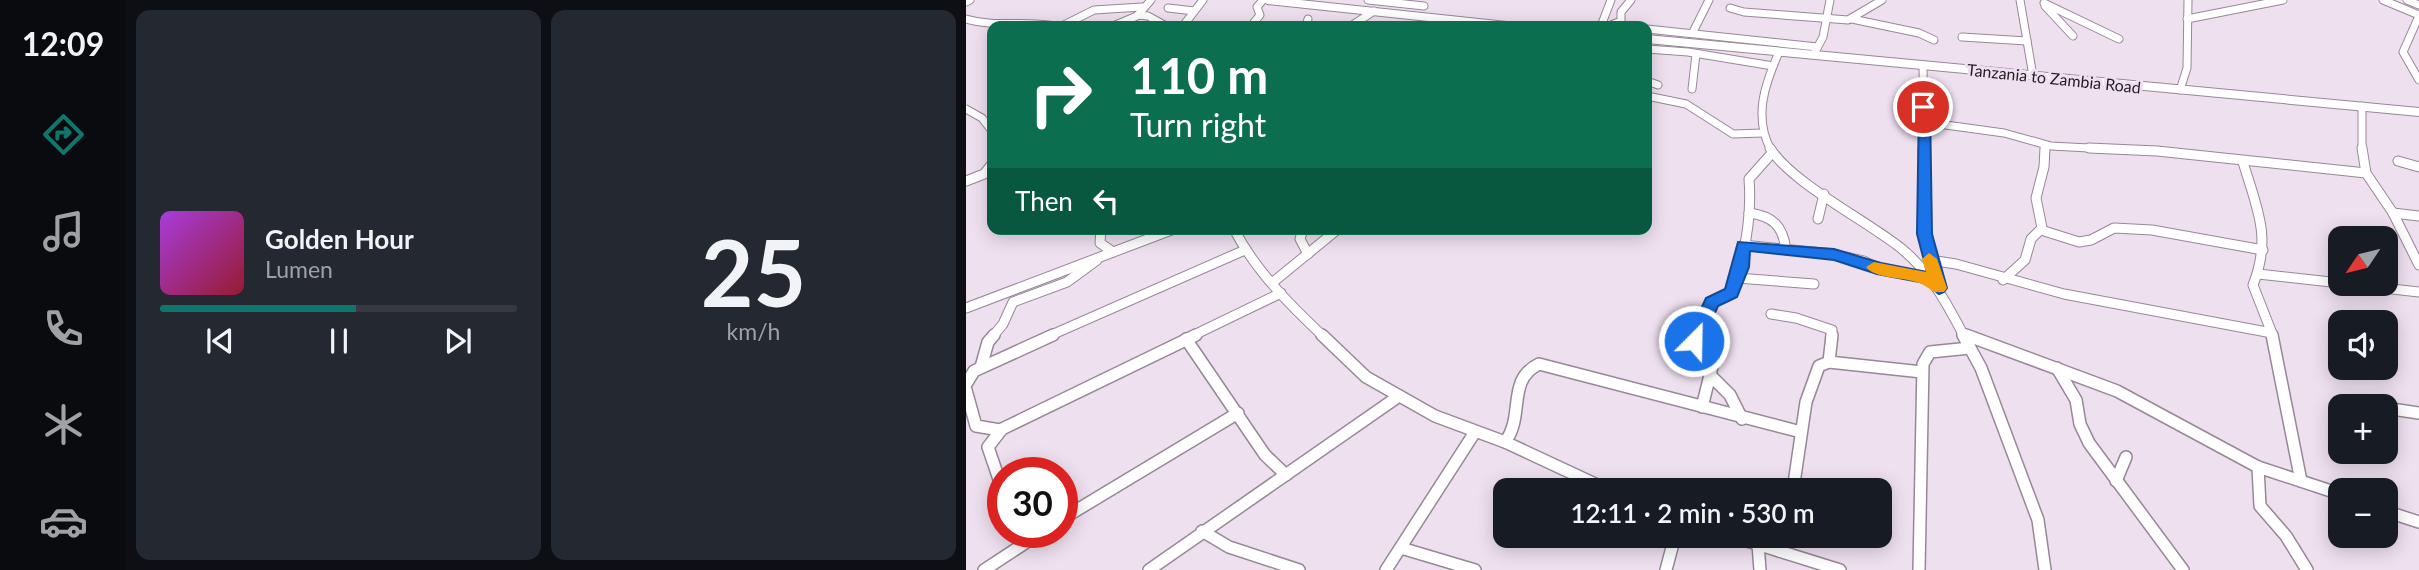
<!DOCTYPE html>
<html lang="en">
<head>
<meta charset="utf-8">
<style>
	:root { --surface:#171b24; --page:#242831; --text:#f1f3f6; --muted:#9ea1a6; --line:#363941; --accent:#0f766e }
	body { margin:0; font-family:Lato,sans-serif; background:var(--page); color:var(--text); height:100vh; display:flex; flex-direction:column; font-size:26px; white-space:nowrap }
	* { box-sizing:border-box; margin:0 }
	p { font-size:23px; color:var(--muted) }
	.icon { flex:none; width:38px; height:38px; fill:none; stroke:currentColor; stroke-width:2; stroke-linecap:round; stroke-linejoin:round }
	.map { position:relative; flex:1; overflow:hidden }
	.side { display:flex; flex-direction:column; gap:10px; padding:10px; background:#0d0f14; width:840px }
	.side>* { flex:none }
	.banner { position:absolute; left:21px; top:21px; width:665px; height:214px; border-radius:14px; box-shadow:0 4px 18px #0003; background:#0b6e4f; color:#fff; overflow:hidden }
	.needle { width:46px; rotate:235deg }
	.fabs { position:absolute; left:1362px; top:226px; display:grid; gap:14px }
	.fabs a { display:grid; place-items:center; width:70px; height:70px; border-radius:14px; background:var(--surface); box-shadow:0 4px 18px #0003; font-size:35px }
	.speed { position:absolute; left:21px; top:457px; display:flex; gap:14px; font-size:35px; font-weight:700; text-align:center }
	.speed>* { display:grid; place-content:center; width:91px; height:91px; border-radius:50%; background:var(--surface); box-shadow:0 4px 18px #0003; line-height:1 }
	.speed .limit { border:10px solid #d22; background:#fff; color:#111 }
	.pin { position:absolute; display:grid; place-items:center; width:60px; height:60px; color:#fff; margin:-30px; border:4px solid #fff; border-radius:50%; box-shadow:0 2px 7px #0007 }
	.me { position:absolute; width:77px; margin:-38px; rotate:23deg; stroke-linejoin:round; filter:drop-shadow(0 0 5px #0008) }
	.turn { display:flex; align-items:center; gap:24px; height:147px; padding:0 28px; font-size:32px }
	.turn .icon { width:91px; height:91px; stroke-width:2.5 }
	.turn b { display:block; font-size:49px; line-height:60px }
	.then { display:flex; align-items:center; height:66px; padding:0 28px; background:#0003; gap:14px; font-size:26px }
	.side .card { flex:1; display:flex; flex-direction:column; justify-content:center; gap:10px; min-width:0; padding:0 24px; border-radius:14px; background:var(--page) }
	.side .dial { align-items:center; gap:0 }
	.dial b { font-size:91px; line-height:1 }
	.song { display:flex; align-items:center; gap:21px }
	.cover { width:84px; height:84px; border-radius:10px; background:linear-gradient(135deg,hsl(280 70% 55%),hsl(350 70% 35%)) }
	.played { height:7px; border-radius:4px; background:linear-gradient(90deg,var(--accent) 55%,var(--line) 55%) }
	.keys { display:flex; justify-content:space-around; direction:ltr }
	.side .tiles { flex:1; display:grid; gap:10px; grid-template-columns:repeat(2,1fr) }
	.trip { position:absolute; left:527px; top:478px; width:399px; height:70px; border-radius:14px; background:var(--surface); box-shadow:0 4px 18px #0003; font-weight:600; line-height:70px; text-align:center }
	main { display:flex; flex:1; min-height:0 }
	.menu { display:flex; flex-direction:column; width:126px; justify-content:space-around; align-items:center; background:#090b0e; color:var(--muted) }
	.menu .icon { width:49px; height:49px }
	.menu .on { color:var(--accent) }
	.menu b { font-size:32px; color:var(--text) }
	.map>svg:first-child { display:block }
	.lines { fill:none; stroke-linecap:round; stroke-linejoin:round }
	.street-far2-casing { stroke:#968897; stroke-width:9 }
	.street-far1-casing { stroke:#968897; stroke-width:11 }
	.street-casing { stroke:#968897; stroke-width:14 }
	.highway-casing { stroke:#968897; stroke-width:2 }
	.street-far2 { stroke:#fff; stroke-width:7 }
	.street-far1 { stroke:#fff; stroke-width:9 }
	.street { stroke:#fff; stroke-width:11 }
	.highway { fill:#fff; fill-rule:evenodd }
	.route { fill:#1a73e8; stroke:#114b97; stroke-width:2 }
	.slow { fill:#f59e0b }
	.labels { text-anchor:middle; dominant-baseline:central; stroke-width:6; stroke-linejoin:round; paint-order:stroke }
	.far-street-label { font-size:16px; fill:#231d23; stroke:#efe0f0 }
</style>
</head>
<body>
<main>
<nav class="menu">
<b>12:09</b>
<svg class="icon on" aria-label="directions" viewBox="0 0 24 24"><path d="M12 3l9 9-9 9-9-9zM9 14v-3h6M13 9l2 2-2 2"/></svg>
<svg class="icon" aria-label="music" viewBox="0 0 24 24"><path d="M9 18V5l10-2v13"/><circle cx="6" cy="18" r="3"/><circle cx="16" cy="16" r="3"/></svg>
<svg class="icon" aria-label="phone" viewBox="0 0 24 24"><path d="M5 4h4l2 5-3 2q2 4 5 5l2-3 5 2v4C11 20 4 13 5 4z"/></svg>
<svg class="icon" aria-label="climate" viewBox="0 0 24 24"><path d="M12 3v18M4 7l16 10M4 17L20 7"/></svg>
<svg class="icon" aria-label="car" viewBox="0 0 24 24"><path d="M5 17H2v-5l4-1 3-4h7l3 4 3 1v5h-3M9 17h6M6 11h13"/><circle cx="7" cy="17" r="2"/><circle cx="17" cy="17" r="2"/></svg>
</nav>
<section class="side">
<div class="tiles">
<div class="card">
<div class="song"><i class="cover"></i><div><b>Golden Hour</b><p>Lumen</p></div></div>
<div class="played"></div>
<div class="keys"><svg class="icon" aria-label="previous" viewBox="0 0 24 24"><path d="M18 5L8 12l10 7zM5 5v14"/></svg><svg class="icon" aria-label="pause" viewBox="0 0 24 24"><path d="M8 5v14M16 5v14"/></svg><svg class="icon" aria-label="next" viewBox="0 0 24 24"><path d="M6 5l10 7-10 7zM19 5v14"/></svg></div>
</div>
<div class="card dial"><b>25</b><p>km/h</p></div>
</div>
</section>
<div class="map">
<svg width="1453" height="570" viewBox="0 0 1453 570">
	<rect width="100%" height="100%" fill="#efe0f0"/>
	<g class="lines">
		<defs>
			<g id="street-far2">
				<polyline points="402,0 458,6"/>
				<polyline points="1054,0 1067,76"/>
				<polyline points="1417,0 1453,15"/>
				<polyline points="1441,0 1453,5"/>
				<polyline points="0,2 4,0"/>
				<polyline points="1078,3 1153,39"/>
				<polyline points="1079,6 1107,36"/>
				<polyline points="202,8 228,11"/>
				<polyline points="764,8 778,12 882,20 916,0"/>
				<polyline points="172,15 182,16 200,26"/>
				<polyline points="1453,16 1437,52 1453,80"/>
				<path d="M0,19C31,28 57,20 89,26"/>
				<polyline points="886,19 953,33 968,40"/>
				<polyline points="1221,19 1317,0"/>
				<polyline points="96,26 128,10 176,7"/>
				<polyline points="147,26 171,16 185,0"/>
				<polyline points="217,26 237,0"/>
				<polyline points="285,26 294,15 291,7 297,0"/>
				<polyline points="340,26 342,19"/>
				<polyline points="385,26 408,11"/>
				<polyline points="635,26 645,0"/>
				<polyline points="643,26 655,21 655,12 665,0"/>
				<polyline points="681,29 851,47"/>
				<polyline points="727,32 743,0"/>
				<polyline points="996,37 1061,41"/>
				<polyline points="681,49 722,52 807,66"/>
				<polyline points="849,52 857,37 864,0"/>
				<polyline points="957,65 958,150"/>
				<polyline points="681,81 692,85"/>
				<polyline points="726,89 730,54"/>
				<polyline points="1214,90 1221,68 1222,0"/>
				<polyline points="681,96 720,104 767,134 797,133"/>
				<polyline points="1396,106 1396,150"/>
				<polyline points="0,109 16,118 26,131"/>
				<polyline points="958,122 1038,133 1085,146 1161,150"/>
				<path d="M805,150C787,117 799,84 813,52"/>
				<polyline points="1079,150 1079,145"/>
			</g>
			<g id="street-far1">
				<path d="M804,148C824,182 903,222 936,249C965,273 981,304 998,336"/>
				<polyline points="957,148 958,234 973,287"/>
				<polyline points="1123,148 1191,151 1400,173"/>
				<polyline points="1396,148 1400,173 1427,213 1453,265"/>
				<polyline points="1432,161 1453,167"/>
				<path d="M1277,162C1291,209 1306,237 1287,285L1307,336"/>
				<polyline points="0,181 18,174 26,164"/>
				<path d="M783,213C807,216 817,226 820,250"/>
				<polyline points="1427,213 1453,216"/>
				<polyline points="852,219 858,194"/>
				<polyline points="135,229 134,243 147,252"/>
				<path d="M268,229C289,270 324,305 357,336"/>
				<polyline points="337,229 334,239 342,254"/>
				<polyline points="1075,230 1113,242 1125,240 1148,228 1186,230 1297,250"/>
				<polyline points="777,245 867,254 898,261 911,268 964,278"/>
				<polyline points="964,260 990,264 1098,294 1306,333"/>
				<polyline points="1292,274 1374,283"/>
				<polyline points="771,278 848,284"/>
				<polyline points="1037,280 1059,260 1065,239 1076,228 1070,198 1078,167 1079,148"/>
				<polyline points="306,283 372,229"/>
				<polyline points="1382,284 1453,292"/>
				<polyline points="0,308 208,229"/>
				<polyline points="805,314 830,318 866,330 865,336"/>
				<polyline points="996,333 1005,336"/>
				<polyline points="27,336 37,324 47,302 101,282 131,260"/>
				<polyline points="83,336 279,250"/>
				<polyline points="226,336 315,293"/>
				<path d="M729,336L746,302L765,293C779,256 786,218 783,179L806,153"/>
			</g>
			<g id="street">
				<polyline points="356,335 400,377 469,416 539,442 642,490"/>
				<polyline points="730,335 731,348 747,363 736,407"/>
				<polyline points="997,335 1015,368 1072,520 1079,570"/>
				<polyline points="1000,335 1151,391 1292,467 1374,494"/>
				<polyline points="1306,335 1335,481"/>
				<polyline points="220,339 299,455 320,475"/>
				<polyline points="863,362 866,335"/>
				<polyline points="15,367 22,342 28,335"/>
				<polyline points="1091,368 1110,400 1114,424 1123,443 1217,570"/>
				<polyline points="743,374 764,395 776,419"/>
				<polyline points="0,384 8,371 87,335"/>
				<polyline points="0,390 10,426 34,430"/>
				<polyline points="1419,408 1453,413"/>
				<path d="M539,442C559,416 540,380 573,364L835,432"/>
				<polyline points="1292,467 1294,506 1320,536 1341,570"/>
				<polyline points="1150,481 1160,457"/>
				<polyline points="827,490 840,402 853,366 863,362 956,372"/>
				<polyline points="37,491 22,447 36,429 230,335"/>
				<polyline points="1419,511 1453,522"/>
				<polyline points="96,519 272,413"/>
				<polyline points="236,531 263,547 333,570"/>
				<polyline points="765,536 874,570"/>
				<polyline points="792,544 794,570"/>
				<polyline points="435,548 509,570"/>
				<polyline points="813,551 816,536"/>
				<polyline points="18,570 76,532"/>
				<polyline points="183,570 433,396"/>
				<polyline points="420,570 509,432"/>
				<polyline points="700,570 709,536"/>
				<polyline points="953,570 957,364 964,352 1004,348"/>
			</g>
			<g id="highway">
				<polygon points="295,0 334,0 541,22 547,26 510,26 301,4"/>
				<polygon points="681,35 1453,108 1453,116 681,43"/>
			</g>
		</defs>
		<use href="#street-far2" class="street-far2-casing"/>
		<use href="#street-far1" class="street-far1-casing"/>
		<use href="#street" class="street-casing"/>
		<use href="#highway" class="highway-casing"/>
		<use href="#street-far2" class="street-far2"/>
		<use href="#street-far1" class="street-far1"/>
		<use href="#street" class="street"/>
		<use href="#highway" class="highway"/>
	</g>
	<polygon class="route" points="953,104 964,107 966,234 981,288 978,292 973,294 959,283 911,274 868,260 784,251 783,267 771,297 752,306 734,346 722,346 720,341 740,298 759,289 772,242 868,249 915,263 961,272 951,234"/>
	<path class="slow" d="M963,253L971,259L981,288L978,292H967C950,273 913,283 900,267L908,262L960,272L956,259Z"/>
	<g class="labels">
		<g class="far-street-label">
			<text transform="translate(1088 78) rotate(6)">Tanzania to Zambia Road</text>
		</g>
	</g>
</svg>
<div class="fabs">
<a><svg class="needle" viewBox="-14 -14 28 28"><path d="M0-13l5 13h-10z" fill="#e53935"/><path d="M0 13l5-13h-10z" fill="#9ea1a6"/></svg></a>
<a><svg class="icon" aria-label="sound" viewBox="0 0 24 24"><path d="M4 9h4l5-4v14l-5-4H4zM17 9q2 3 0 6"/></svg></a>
<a>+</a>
<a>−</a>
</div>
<div class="speed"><div class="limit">30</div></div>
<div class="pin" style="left:957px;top:107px;background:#d93025"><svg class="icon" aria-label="arrive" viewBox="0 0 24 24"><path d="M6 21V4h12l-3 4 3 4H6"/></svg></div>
<svg class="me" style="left:728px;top:341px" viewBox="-20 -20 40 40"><circle r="17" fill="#1a73e8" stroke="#fff" stroke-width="3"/><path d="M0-11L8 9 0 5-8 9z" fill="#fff"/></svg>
<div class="trip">12:11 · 2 min · 530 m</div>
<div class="banner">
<div class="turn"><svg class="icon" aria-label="right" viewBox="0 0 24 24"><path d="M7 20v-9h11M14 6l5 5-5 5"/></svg><div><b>110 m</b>Turn right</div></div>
<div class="then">Then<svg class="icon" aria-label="left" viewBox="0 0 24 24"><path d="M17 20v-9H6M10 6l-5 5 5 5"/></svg></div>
</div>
</div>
</main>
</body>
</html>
